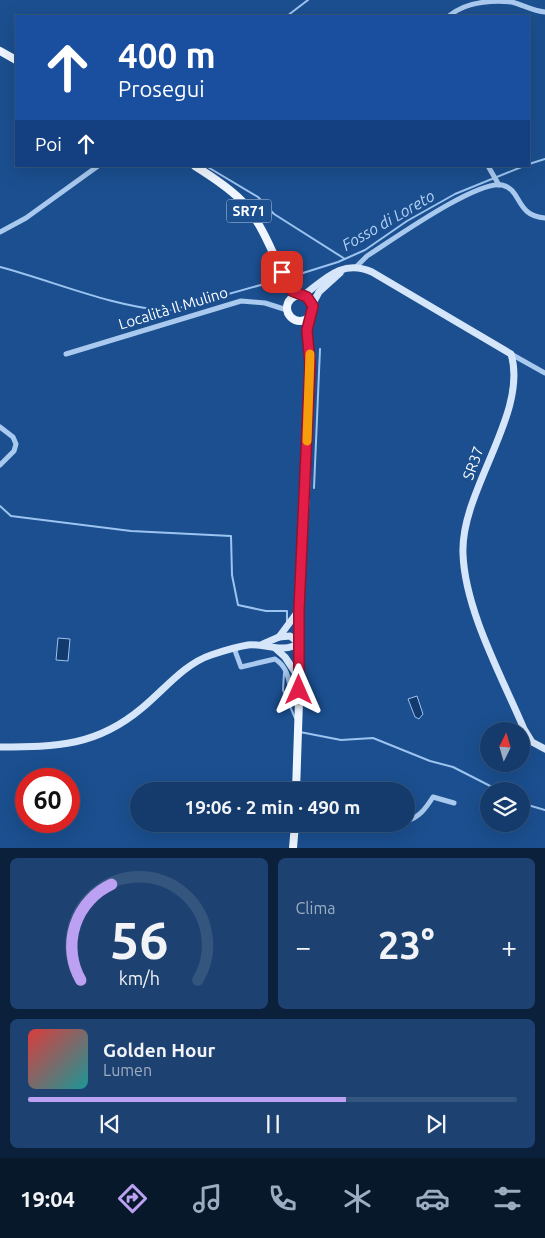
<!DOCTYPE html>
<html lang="it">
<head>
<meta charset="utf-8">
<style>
	:root { --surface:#143b6b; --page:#1d4271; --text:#f1f3f6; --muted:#9dadc1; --line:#33557e; --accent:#bca0f2 }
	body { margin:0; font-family:Ubuntu,sans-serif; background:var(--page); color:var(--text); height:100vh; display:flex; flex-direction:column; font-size:19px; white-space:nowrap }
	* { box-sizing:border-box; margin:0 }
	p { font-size:16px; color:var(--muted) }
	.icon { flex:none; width:28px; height:28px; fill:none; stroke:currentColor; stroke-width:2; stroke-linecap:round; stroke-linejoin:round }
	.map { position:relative; height:848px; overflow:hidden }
	.side { display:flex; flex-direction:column; gap:10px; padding:10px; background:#0b203b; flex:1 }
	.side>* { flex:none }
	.hud { position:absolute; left:15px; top:15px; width:515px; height:152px; border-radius:0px; box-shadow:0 5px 20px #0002,0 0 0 1px var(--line); background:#1a4fa0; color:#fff; overflow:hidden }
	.needle { width:32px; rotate:5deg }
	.fabs { position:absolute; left:480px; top:722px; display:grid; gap:10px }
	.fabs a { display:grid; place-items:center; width:50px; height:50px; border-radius:50%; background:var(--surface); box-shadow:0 5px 20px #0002,0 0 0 1px var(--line); font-size:25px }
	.speed { position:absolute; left:15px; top:768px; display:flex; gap:10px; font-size:25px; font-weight:700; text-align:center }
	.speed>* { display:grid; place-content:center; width:65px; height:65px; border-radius:50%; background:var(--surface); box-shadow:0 5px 20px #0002,0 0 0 1px var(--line); line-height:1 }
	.speed .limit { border:8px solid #d22; background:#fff; color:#111 }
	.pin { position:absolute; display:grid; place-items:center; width:42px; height:42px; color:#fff; margin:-21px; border-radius:10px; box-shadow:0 2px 8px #0006 }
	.me { position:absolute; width:55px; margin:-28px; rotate:0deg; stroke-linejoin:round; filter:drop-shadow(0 0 4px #0008) }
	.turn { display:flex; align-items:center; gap:18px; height:105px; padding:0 20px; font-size:22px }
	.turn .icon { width:65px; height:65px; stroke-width:2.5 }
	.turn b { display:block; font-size:35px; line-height:42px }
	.then { display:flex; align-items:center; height:48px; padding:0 20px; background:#0003; gap:10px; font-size:19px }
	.big { font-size:38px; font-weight:600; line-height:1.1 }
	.side .widget { flex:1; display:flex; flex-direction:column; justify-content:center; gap:8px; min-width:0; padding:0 18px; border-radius:8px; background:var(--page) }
	.side .dial { align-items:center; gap:0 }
	.dial svg { height:130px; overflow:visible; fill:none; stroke:var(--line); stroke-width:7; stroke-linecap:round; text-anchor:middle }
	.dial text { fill:var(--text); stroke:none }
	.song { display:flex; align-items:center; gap:15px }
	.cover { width:60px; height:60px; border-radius:8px; background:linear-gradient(135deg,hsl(0 70% 55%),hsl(180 70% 35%)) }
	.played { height:5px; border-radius:2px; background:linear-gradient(90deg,var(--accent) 65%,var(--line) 65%) }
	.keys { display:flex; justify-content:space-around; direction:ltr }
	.heat { display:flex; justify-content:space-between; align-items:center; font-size:28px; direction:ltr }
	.side .tiles { flex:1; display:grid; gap:10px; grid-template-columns:1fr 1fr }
	.widget:last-child { grid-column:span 2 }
	.trip { position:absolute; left:130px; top:782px; width:285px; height:50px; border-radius:25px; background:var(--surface); box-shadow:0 5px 20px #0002,0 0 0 1px var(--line); font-weight:600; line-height:50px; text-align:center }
	.menu { display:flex; height:80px; justify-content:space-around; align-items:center; background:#08182b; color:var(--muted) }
	.menu .icon { width:35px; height:35px }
	.menu .current { color:var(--accent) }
	.menu b { font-size:22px; color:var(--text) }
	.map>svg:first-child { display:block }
	.water { fill:#123a6d; stroke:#9cc4f0 }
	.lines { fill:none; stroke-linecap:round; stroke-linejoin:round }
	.stream { stroke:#9cc4f0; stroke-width:2 }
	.street { stroke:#a9c9ee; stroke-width:5 }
	.secondary { stroke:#d6e6fa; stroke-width:7 }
	.primary { stroke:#f0f6ff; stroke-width:8 }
	.route-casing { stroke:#92132f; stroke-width:12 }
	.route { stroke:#e11d48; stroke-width:9 }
	.slow { stroke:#f59e0b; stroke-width:9 }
	.labels { text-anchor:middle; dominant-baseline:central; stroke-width:5; stroke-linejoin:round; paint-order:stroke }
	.shield { fill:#1b4f8f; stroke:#bbcadd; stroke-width:1 }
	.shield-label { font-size:14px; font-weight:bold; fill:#fff }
	.street-label { font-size:15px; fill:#fff; stroke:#1b4f8f }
	.water-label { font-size:16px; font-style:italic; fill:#b5d3f5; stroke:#1b4f8f }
</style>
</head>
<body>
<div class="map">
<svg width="545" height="848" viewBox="0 0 545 848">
	<rect width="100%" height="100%" fill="#1b4f8f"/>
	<g class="water">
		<polygon points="58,638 70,639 68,661 56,660"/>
		<polygon points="417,696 423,714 419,719 415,717 408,699"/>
	</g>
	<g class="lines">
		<g class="stream">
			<polyline points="287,16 308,0"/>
			<polyline points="529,164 545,159"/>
			<polyline points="206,166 258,197 274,214 345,259"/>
			<path d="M0,267C56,282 110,306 168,311L282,279"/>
			<polyline points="287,278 338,262 365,250 407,221 455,194 524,166"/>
			<polyline points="314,488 320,349"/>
			<polyline points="0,506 11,516 131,531 231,536 232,575 238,605 266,611 287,611 287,623"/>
			<polyline points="284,673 283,690 295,718"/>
			<polyline points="300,732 341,740 373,738 430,761 453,767 500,791"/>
			<polyline points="521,803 545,810"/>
		</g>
		<g class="street">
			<path d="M449,16C466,2 490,0 512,2C523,5 533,11 545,12"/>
			<polyline points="488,166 499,185"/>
			<polyline points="0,232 26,218 98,166"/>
			<path d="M357,266L367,256C391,241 476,180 502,185C522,189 515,216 545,218"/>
			<polyline points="66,354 241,301 265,303 287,310"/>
			<polyline points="511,354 545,373"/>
			<polyline points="0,427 13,437 16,444 14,451 0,465"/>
			<path d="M234,648L241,667L275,659C295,672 285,694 299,701"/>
			<path d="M406,821C419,818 426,808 433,797L454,803"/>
		</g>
		<g class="secondary">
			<path d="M304,295C326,278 343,259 372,272L511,354C529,413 460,491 463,554C465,610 502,677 524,729L532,742L545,749"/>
			<polyline points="312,305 319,292 340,273"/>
			<polyline points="279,637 299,610"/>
			<polyline points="275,648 285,657 299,678"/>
			<path d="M0,747C57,747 97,746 142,708C164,690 184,664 211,655C223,651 235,647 248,645C264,643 284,654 299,643L290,636L279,637L263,644"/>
		</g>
		<g class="primary">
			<polyline points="0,51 16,60"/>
			<path d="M195,166C211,176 228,187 242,201C263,224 275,259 288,286L298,295"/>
			<circle cx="300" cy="308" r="13"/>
			<polyline points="296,791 299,701 299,610 306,493 310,364 307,330 309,317"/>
			<polyline points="293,848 295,824"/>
		</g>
	</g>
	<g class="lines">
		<defs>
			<polyline id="route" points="282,272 292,291 307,297 313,306 307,330 310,364 299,610 299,690"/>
		</defs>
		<use href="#route" class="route-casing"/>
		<use href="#route" class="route"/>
		<polyline class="slow" points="307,441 310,354"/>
	</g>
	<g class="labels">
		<rect class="shield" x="226.5" y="199.5" width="45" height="23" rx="4"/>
		<g class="shield-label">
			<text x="249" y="211">SR71</text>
		</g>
		<g class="street-label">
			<text transform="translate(173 308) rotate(-17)">Località Il Mulino</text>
			<text transform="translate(473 463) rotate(-70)">SR37</text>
		</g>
		<g class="water-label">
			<text transform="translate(388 220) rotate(-30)">Fosso di Loreto</text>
		</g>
	</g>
</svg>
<div class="fabs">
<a><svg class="needle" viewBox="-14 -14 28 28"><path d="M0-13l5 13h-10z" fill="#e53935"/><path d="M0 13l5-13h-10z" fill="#9dadc1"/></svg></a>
<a><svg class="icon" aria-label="layers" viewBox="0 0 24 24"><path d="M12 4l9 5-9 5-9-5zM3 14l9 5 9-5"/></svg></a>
</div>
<div class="speed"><div class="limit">60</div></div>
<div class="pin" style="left:282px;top:272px;background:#d93025"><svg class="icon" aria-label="arrive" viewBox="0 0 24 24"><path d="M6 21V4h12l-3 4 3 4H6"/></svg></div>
<svg class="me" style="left:299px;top:690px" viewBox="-20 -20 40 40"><path d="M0-17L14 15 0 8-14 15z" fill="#e11d48" stroke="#fff" stroke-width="4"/></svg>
<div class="trip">19:06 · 2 min · 490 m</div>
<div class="hud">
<div class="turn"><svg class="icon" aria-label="ahead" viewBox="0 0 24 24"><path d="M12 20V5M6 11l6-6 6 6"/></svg><div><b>400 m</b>Prosegui</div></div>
<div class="then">Poi<svg class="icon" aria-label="ahead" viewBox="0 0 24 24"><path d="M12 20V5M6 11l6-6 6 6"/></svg></div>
</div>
</div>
<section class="side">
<div class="tiles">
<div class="widget dial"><svg viewBox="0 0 100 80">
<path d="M14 69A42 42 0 1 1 86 69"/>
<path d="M14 69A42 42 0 0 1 33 10" stroke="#bca0f2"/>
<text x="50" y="56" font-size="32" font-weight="700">56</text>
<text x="50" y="72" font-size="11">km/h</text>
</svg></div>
<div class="widget"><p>Clima</p>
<div class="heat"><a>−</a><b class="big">23°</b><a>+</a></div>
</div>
<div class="widget">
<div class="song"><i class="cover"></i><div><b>Golden Hour</b><p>Lumen</p></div></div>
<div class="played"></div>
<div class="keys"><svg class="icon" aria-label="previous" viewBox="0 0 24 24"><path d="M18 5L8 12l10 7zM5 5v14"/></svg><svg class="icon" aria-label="pause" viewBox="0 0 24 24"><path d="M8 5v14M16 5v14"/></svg><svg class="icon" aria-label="next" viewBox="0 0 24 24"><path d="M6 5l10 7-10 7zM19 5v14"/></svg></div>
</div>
</div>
</section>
<nav class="menu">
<b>19:04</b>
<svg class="icon current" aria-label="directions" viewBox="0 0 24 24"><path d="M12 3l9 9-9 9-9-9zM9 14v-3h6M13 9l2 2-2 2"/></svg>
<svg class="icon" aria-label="music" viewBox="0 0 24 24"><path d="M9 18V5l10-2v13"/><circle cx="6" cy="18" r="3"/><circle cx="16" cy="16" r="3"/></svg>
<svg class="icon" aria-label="phone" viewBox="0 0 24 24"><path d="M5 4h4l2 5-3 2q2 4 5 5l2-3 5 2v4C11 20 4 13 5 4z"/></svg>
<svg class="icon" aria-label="climate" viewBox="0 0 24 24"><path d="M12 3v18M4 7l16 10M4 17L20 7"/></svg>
<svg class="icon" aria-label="car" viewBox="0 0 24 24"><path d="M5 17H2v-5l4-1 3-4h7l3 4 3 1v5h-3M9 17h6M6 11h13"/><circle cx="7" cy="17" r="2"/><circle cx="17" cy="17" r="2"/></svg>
<svg class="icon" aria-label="filters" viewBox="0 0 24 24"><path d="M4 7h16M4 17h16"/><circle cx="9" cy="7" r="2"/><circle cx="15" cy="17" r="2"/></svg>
</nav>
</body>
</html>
